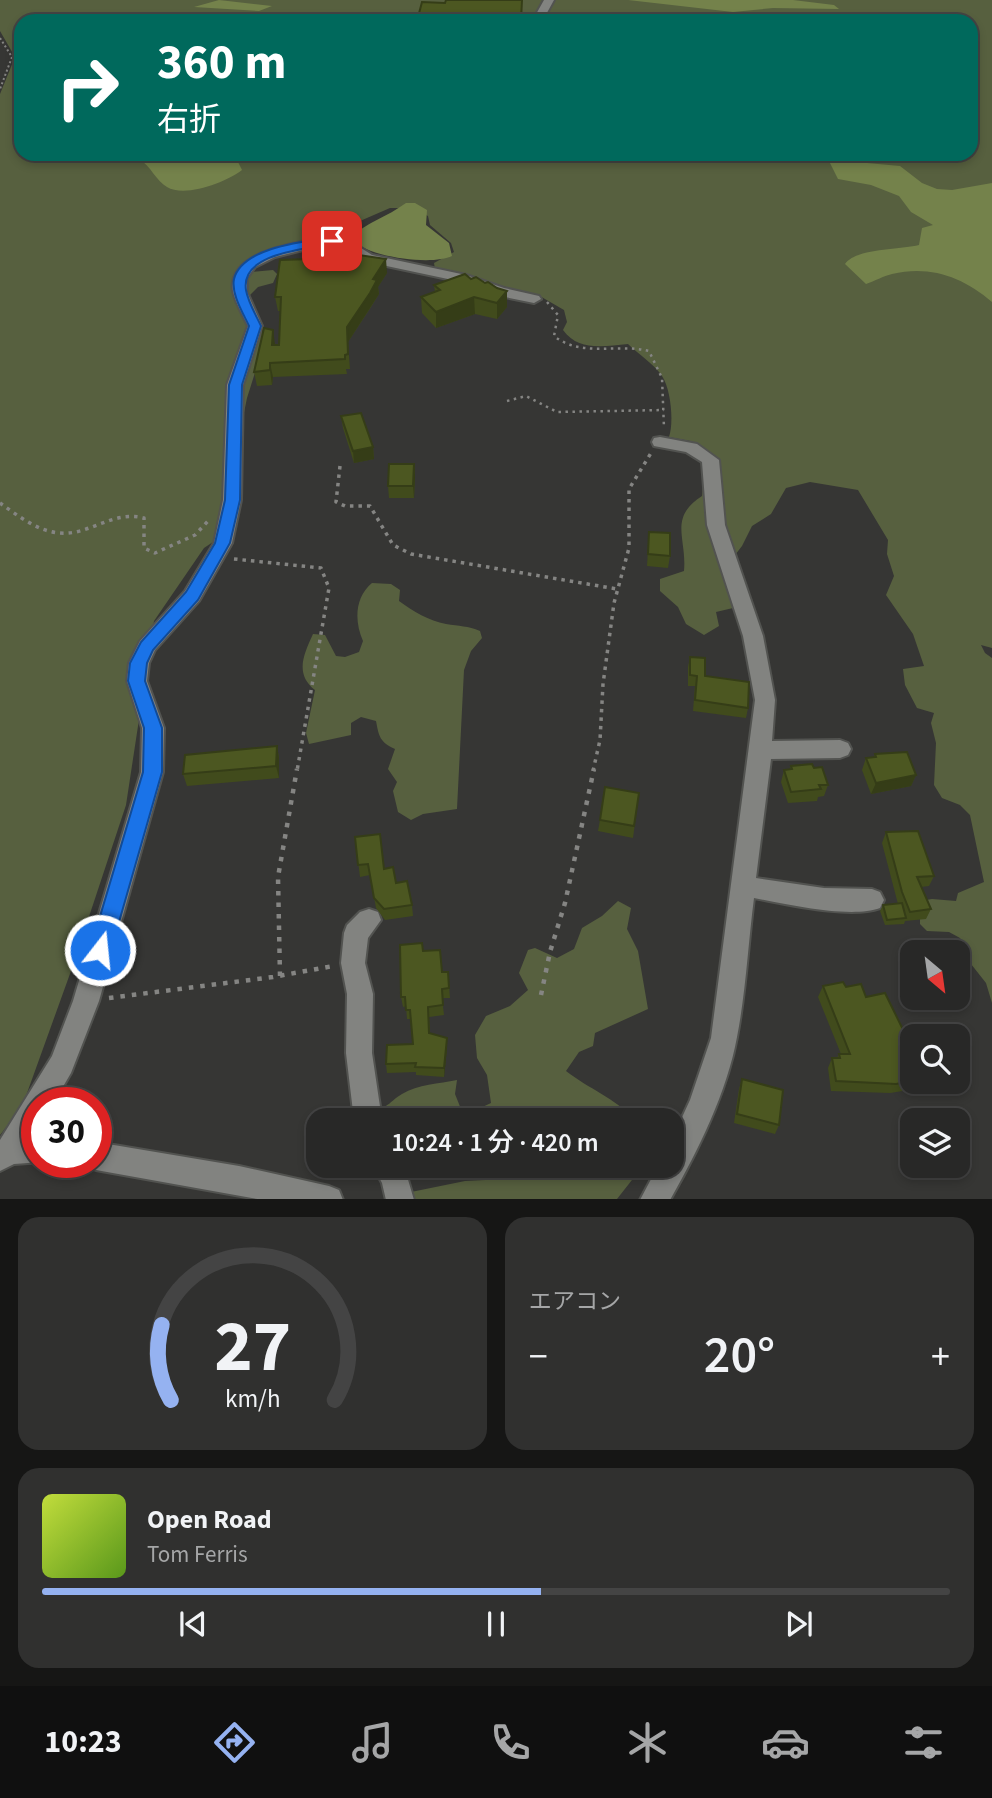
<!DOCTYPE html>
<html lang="ja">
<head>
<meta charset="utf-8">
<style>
	:root { --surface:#282827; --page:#30302f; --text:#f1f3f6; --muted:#a5a6a7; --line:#444; --accent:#95b2f1 }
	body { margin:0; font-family:"Source Sans 3","Noto Sans JP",sans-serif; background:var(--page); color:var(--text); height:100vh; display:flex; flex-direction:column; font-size:26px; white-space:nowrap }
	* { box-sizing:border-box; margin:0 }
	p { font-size:23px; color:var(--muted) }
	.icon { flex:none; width:38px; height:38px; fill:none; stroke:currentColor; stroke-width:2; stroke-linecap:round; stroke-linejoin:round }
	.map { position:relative; height:1199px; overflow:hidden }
	.panel { display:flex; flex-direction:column; gap:18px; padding:18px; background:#161615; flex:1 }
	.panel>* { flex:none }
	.top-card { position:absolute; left:14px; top:14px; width:964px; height:147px; border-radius:21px; box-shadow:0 4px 10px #0003,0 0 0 2px var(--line); background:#00695c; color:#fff; overflow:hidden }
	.needle { width:46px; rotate:151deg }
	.buttons { position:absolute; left:900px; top:940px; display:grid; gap:14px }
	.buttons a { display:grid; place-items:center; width:70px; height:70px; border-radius:14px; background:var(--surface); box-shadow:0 4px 10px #0003,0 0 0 2px var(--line); font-size:35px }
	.speed { position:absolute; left:21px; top:1087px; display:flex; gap:14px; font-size:35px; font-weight:700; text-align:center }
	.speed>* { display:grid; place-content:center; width:91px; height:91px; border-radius:50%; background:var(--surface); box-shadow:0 4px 10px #0003,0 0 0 2px var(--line); line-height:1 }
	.speed .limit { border:10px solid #d22; background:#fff; color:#111 }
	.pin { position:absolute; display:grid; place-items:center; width:60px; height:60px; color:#fff; margin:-30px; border-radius:14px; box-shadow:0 4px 10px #0006 }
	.me { position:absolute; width:77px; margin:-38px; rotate:16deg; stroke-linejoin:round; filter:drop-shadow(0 0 5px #0008) }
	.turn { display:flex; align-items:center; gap:24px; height:147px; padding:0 28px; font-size:32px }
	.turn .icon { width:91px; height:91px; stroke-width:2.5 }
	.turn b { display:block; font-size:49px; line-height:60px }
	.big { font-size:52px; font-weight:600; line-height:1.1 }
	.panel .widget { flex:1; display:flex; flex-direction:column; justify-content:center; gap:10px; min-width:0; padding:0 24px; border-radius:21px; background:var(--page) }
	.panel .dial { align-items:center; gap:0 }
	.dial svg { height:182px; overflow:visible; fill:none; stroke:var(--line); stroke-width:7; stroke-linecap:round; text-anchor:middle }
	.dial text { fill:var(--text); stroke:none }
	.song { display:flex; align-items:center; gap:21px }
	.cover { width:84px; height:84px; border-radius:10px; background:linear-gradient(135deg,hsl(70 70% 55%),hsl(90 70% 35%)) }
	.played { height:7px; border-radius:4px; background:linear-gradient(90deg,var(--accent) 55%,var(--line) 55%) }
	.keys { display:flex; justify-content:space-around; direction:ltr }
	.heat { display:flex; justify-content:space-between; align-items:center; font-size:38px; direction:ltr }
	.panel .tiles { flex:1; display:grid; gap:18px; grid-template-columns:1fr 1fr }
	.widget:last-child { grid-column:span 2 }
	.trip { position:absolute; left:306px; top:1108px; width:378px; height:70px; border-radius:21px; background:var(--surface); box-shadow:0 4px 10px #0003,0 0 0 2px var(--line); font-weight:600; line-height:70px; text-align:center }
	.dock { display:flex; height:112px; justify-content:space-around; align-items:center; background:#101010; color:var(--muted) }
	.dock .icon { width:49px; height:49px }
	.dock .current { color:var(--accent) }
	.dock b { font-size:32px; color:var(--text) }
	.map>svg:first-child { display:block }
	.green { fill:#57603f; fill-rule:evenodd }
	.water { fill:#74824b }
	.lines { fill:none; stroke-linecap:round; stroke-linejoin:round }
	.minor-casing { stroke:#525350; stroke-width:4 }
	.path-far3 { stroke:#858583; stroke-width:2; stroke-dasharray:2 2.5; stroke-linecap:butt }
	.path-far2 { stroke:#858583; stroke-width:2.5; stroke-dasharray:2.5 4.5; stroke-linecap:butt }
	.path-far1 { stroke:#858583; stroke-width:3.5; stroke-dasharray:3.5 5; stroke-linecap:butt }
	.path { stroke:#858583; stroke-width:4.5; stroke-dasharray:4.5 7; stroke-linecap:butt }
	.minor { fill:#828380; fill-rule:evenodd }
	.wall { fill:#414b1c }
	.shaded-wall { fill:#353d17 }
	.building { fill:#4c5721; stroke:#353d17; stroke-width:2 }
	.route { fill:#1a73e8; stroke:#114b97; stroke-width:2 }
</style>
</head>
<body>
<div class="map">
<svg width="992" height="1200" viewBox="0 0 992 1200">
	<rect width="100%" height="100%" fill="#363634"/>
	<g class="green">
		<path d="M0,0H992V648L981,645L985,653L992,658V1003L986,983L971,964L960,938L949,932L927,931L920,924V901L932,899L956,901L958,893L984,882L970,815L960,805L942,798L934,785L936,743L931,723L934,713L917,708L905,685L903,669L924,666L913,634L886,595L894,576L887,554L888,540L858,490L810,482L786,488L771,514L752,526L742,546L725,568L733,589V608L716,612L719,626L704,635L686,624L678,607L660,591V579L684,571C687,538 668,518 702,496L706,451L690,441L669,437C674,423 671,389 662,376C654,364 638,354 628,344C604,346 579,352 563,330L567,322L564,310L538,295L435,269L434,263L454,252L451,243L430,225L428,216L411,208H390L330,234L286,247L241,273L273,270L277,274L273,283L258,287L249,296L260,329L266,338L247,398L222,521L216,540L204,548L154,621L126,805L71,971L22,1107L0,1135V94L15,57L0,31ZM21,21H971V154H21Z"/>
		<path d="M372,583L391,584L400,590L399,601C413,611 429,621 446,624C459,626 468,626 480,631L482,638L471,651L464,670L457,809L423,814L411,820L398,812L393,791L397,782L388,769L395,749C380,742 379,737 376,721L361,717L351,723V735L309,744L306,733L315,690C295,674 303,656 313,634L325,635L336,656L345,657L359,652L363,641C354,621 355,597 372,583Z"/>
		<path d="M618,901L631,908L627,929L638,951L648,1009L595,1033L593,1046L579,1052L566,1071C589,1089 615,1098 635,1120H376L373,1111C391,1106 389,1102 402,1094C418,1084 439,1084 457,1080L455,1094L461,1109L476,1110L491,1103L487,1075L477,1058L475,1035L486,1016L510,1006L528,990L519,973L528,950L535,948L557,958L574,949L582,928L602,916Z"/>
		<polygon points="525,1166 643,1166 617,1199 415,1200 411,1192 465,1181 505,1179"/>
	</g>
	<g class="water">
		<polygon points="219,0 272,6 259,11 194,7"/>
		<polygon points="628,0 793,0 834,5 839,9 773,8 733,12"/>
		<path d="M138,154H234L242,170C227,182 185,198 167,187C156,181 151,166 139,159Z"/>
		<path d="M834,160L900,166L922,183L937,189L952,190L992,183V302C963,277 930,265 892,274C883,276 875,281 866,284L845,264C856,248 899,250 919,245L922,228L933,225L911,212L899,196L871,185L838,179L830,163Z"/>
		<path d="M406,203H415L427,210L426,225L449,243L452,256C432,266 364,257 350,238C367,222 387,217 406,203Z"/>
	</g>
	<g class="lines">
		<defs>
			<g id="minor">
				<polygon points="544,0 554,0 543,20 525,21 535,16"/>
				<path d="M323,237L347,239L372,255L466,275L504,288L539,296L541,299L534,303L495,295L462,282L363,261L339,246L323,245L275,257L255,267L247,278V292L262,326L243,385L241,500L232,543L199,601L155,650L149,663L147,681L164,728L163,772L99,1001L71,1073L54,1102H37V1131L34,1136H37V1162H42L14,1164L0,1171V1140L52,1056L73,1001L141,772L142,728L127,681L129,663L140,641L185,591L214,543L223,500L227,385L248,326C243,315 235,302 233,291C227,251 296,244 323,237Z"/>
				<path d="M660,437L697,444L719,460L725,525L763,636L775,700L772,741L840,740L848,743L851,749L848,755L840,758L771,759L756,878L824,888L872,889L880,892L884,900L880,908C850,919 787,904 754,898C748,944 746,991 737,1037C727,1092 698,1151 670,1200H640L658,1166H672V1139L690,1100L711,1038L755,700L743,636L707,525L702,462L686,452L654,446L652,442L654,438Z"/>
				<polygon points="369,909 378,912 381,920 368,938 365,963 373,994 372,1053 382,1120 354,1120 346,1053 347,994 341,963 344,933 347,925 360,912"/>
				<polygon points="96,1142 239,1166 329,1186 339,1190 343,1200 263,1200 96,1170 86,1166 84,1162 96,1162"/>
				<polygon points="373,1166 404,1166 414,1200 386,1200 382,1183"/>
			</g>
		</defs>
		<use href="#minor" class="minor-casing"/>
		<polyline class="path-far3" points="0,38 12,57 0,89"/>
		<g class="path-far2">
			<path d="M547,302L558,315L554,336C582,358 616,343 649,351L662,378L664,428"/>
			<polyline points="507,401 526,396 557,412 664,410"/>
		</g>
		<g class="path-far1">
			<polyline points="340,466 336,502 345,506 370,506 393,545 411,554 617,589"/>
			<path d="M0,503C17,515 37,531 59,533C89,536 112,510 144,518V548L155,553L195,535L208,521"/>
			<polyline points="234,559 321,568 329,588 297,771"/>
			<polyline points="593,771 600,740 603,684 614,603 629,548 629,489 651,453"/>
		</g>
		<g class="path">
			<polyline points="280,976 278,877 297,769"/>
			<polyline points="541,995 550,952 565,903 594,769"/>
			<polyline points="109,998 273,977 333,966"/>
		</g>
		<use href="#minor" class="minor"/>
	</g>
	<g class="wall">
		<polygon points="522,0 521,21 417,21 445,3"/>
		<polygon points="341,258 387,273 378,287 379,294 371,307 348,342 350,369 346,369 347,374 273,377 272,385 257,386 254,372 275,345 279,345 281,311 278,311 275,297"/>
		<polygon points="465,274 507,307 497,319 475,314 436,328 422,313 421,297 435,292 434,285"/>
		<polygon points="341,416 373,447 374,459 354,463 343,428"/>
		<polygon points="414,464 415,476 414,498 389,498 388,486"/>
		<polygon points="649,532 670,556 668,568 647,566"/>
		<polygon points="690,657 705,676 748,708 746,718 693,711 695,686 688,686 688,667"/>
		<polygon points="277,746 279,758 279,778 187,786 183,774"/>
		<polygon points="875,754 916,775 911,786 871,794 862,770 866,758 874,757"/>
		<polygon points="791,766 814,768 828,785 824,796 818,797 817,801 788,803 781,782 784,770 790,769"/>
		<polygon points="639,793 633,838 598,831 600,820"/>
		<polygon points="886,832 934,876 929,886 921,887 931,909 926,919 905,921 904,924 885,925 880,911 883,905 898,904 882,843"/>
		<polygon points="355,837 396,883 412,905 413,916 385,920 376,908 370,875 360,877"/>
		<polygon points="423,951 442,972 448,972 450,998 442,998 444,1015 429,1017 430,1033 447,1047 444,1077 416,1075 416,1072 387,1073 386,1064 413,1044 411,1019 407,1019 406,1006 403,1007 401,997"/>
		<polygon points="823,986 846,987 866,997 912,1048 912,1082 919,1082 915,1089 890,1093 831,1091 828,1068 832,1058 837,1058 839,1054 841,1054 818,997"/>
		<polygon points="742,1079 779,1125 775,1134 734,1123 739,1089"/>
	</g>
	<g class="shaded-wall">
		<polygon points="386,259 387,273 378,287 379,294 348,342 350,369 347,327 373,279"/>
		<polygon points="507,291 507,307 497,319 497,303"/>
		<polygon points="474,297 475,314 436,328 436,312"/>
		<polygon points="273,330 275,344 274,360 272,345"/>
		<polygon points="270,363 273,377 272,385 270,370"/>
		<polygon points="373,447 374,459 354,463 353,451"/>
		<polygon points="414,464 415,476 414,498 413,486"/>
		<polygon points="277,746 279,758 279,778 276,766"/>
		<polygon points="916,775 911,786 871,794 876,783"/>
		<polygon points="447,1038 447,1047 444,1077 444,1068"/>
	</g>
	<g class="building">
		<polygon points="446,0 522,0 521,20 477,19 477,21 417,21 422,2 445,3"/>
		<polygon points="345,253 386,259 373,279 377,280 370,293 347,327 348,354 345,355 345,359 270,363 270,370 254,372 264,328 273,330 272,345 279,345 281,297 275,297 280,260 341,258"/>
		<polygon points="465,274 471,279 476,277 485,283 488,282 497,288 507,291 497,303 474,297 436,312 421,297 440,290 434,285"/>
		<polygon points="361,413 373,447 353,451 341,416"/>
		<polygon points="389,464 414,464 413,486 388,486"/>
		<polygon points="649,532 670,533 670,556 648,554"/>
		<polygon points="690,657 705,658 705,676 749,682 748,708 695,700 697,676 690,675"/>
		<polygon points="277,746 276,766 183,774 185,755"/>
		<polygon points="907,752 916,775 876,783 866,758 876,757 875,754"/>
		<polygon points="812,764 814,768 822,767 828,785 819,785 821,789 791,792 784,770 792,769 791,766"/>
		<polygon points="605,787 639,793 634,826 600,820"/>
		<polygon points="918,831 934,876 917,877 931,909 910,912 902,892 886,832"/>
		<polygon points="380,834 384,869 393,867 396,883 407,881 412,905 384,909 374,898 368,864 358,865 355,837"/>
		<polygon points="902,903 906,918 887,920 883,905"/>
		<polygon points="422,943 423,951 440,950 442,972 448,972 449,988 442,989 443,1005 428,1007 429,1033 447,1038 444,1068 415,1067 416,1063 386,1064 387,1045 413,1044 410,1010 406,1010 405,997 401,997 400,945"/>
		<polygon points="843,982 846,987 861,984 866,997 885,993 912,1048 912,1081 896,1084 836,1081 832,1058 840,1058 839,1054 850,1054 823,986"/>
		<polygon points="742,1079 783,1090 779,1125 737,1114"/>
	</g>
	<path class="route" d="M332,237L338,241L336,243C312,249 240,251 246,290C248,302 256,315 261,326L242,385L240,500L230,543L198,600L153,650L147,663L145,681L162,728V772L111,950L108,957L100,960L93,957L90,950L143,772L144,728L128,681L130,663L141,642L186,592L215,543L225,500L229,385L249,326C243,313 231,294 234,279C242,247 306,241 332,237Z"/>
</svg>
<div class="buttons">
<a><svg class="needle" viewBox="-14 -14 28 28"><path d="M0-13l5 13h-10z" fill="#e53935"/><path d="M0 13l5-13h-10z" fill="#a5a6a7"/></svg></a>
<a><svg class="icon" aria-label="search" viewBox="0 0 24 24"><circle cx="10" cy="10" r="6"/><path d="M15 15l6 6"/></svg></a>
<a><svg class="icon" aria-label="layers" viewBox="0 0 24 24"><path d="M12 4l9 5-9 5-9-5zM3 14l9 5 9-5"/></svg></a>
</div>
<div class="speed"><div class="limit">30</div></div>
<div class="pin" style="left:332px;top:241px;background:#d93025"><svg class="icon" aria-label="arrive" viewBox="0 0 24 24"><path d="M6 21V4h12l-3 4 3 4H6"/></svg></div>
<svg class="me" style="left:100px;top:950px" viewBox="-20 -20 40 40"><circle r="17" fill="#1a73e8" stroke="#fff" stroke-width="3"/><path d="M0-11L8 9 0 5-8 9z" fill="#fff"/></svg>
<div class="trip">10:24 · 1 分 · 420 m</div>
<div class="top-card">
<div class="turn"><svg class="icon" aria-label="right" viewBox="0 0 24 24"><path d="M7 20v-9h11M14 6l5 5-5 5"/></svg><div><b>360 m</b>右折</div></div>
</div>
</div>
<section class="panel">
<div class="tiles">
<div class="widget dial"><svg viewBox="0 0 100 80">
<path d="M14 69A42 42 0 1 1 86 69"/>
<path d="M14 69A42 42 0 0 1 10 36" stroke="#95b2f1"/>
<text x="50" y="56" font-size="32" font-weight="700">27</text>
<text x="50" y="72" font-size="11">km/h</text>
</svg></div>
<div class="widget"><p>エアコン</p>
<div class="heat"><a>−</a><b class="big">20°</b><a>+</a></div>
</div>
<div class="widget">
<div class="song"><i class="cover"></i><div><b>Open Road</b><p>Tom Ferris</p></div></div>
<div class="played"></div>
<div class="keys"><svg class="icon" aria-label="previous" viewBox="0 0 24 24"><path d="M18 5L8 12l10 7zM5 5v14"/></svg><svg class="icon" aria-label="pause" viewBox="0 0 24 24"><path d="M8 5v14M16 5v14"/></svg><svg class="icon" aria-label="next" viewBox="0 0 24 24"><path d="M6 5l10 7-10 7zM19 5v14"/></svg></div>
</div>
</div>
</section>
<nav class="dock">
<b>10:23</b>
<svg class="icon current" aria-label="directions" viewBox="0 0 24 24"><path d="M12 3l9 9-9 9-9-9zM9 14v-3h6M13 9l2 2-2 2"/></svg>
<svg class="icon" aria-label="music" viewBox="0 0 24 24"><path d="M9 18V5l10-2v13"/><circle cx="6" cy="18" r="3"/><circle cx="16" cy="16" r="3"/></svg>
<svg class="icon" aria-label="phone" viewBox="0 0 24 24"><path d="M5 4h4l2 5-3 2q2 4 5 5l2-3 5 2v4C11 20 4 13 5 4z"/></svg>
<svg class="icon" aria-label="climate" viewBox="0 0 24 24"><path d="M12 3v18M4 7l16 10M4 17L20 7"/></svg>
<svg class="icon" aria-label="car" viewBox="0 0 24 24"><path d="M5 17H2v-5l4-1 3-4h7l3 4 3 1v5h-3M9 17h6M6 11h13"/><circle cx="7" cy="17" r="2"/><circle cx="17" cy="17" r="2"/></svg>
<svg class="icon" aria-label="filters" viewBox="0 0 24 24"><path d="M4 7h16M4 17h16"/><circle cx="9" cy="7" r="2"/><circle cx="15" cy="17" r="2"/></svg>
</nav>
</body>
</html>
